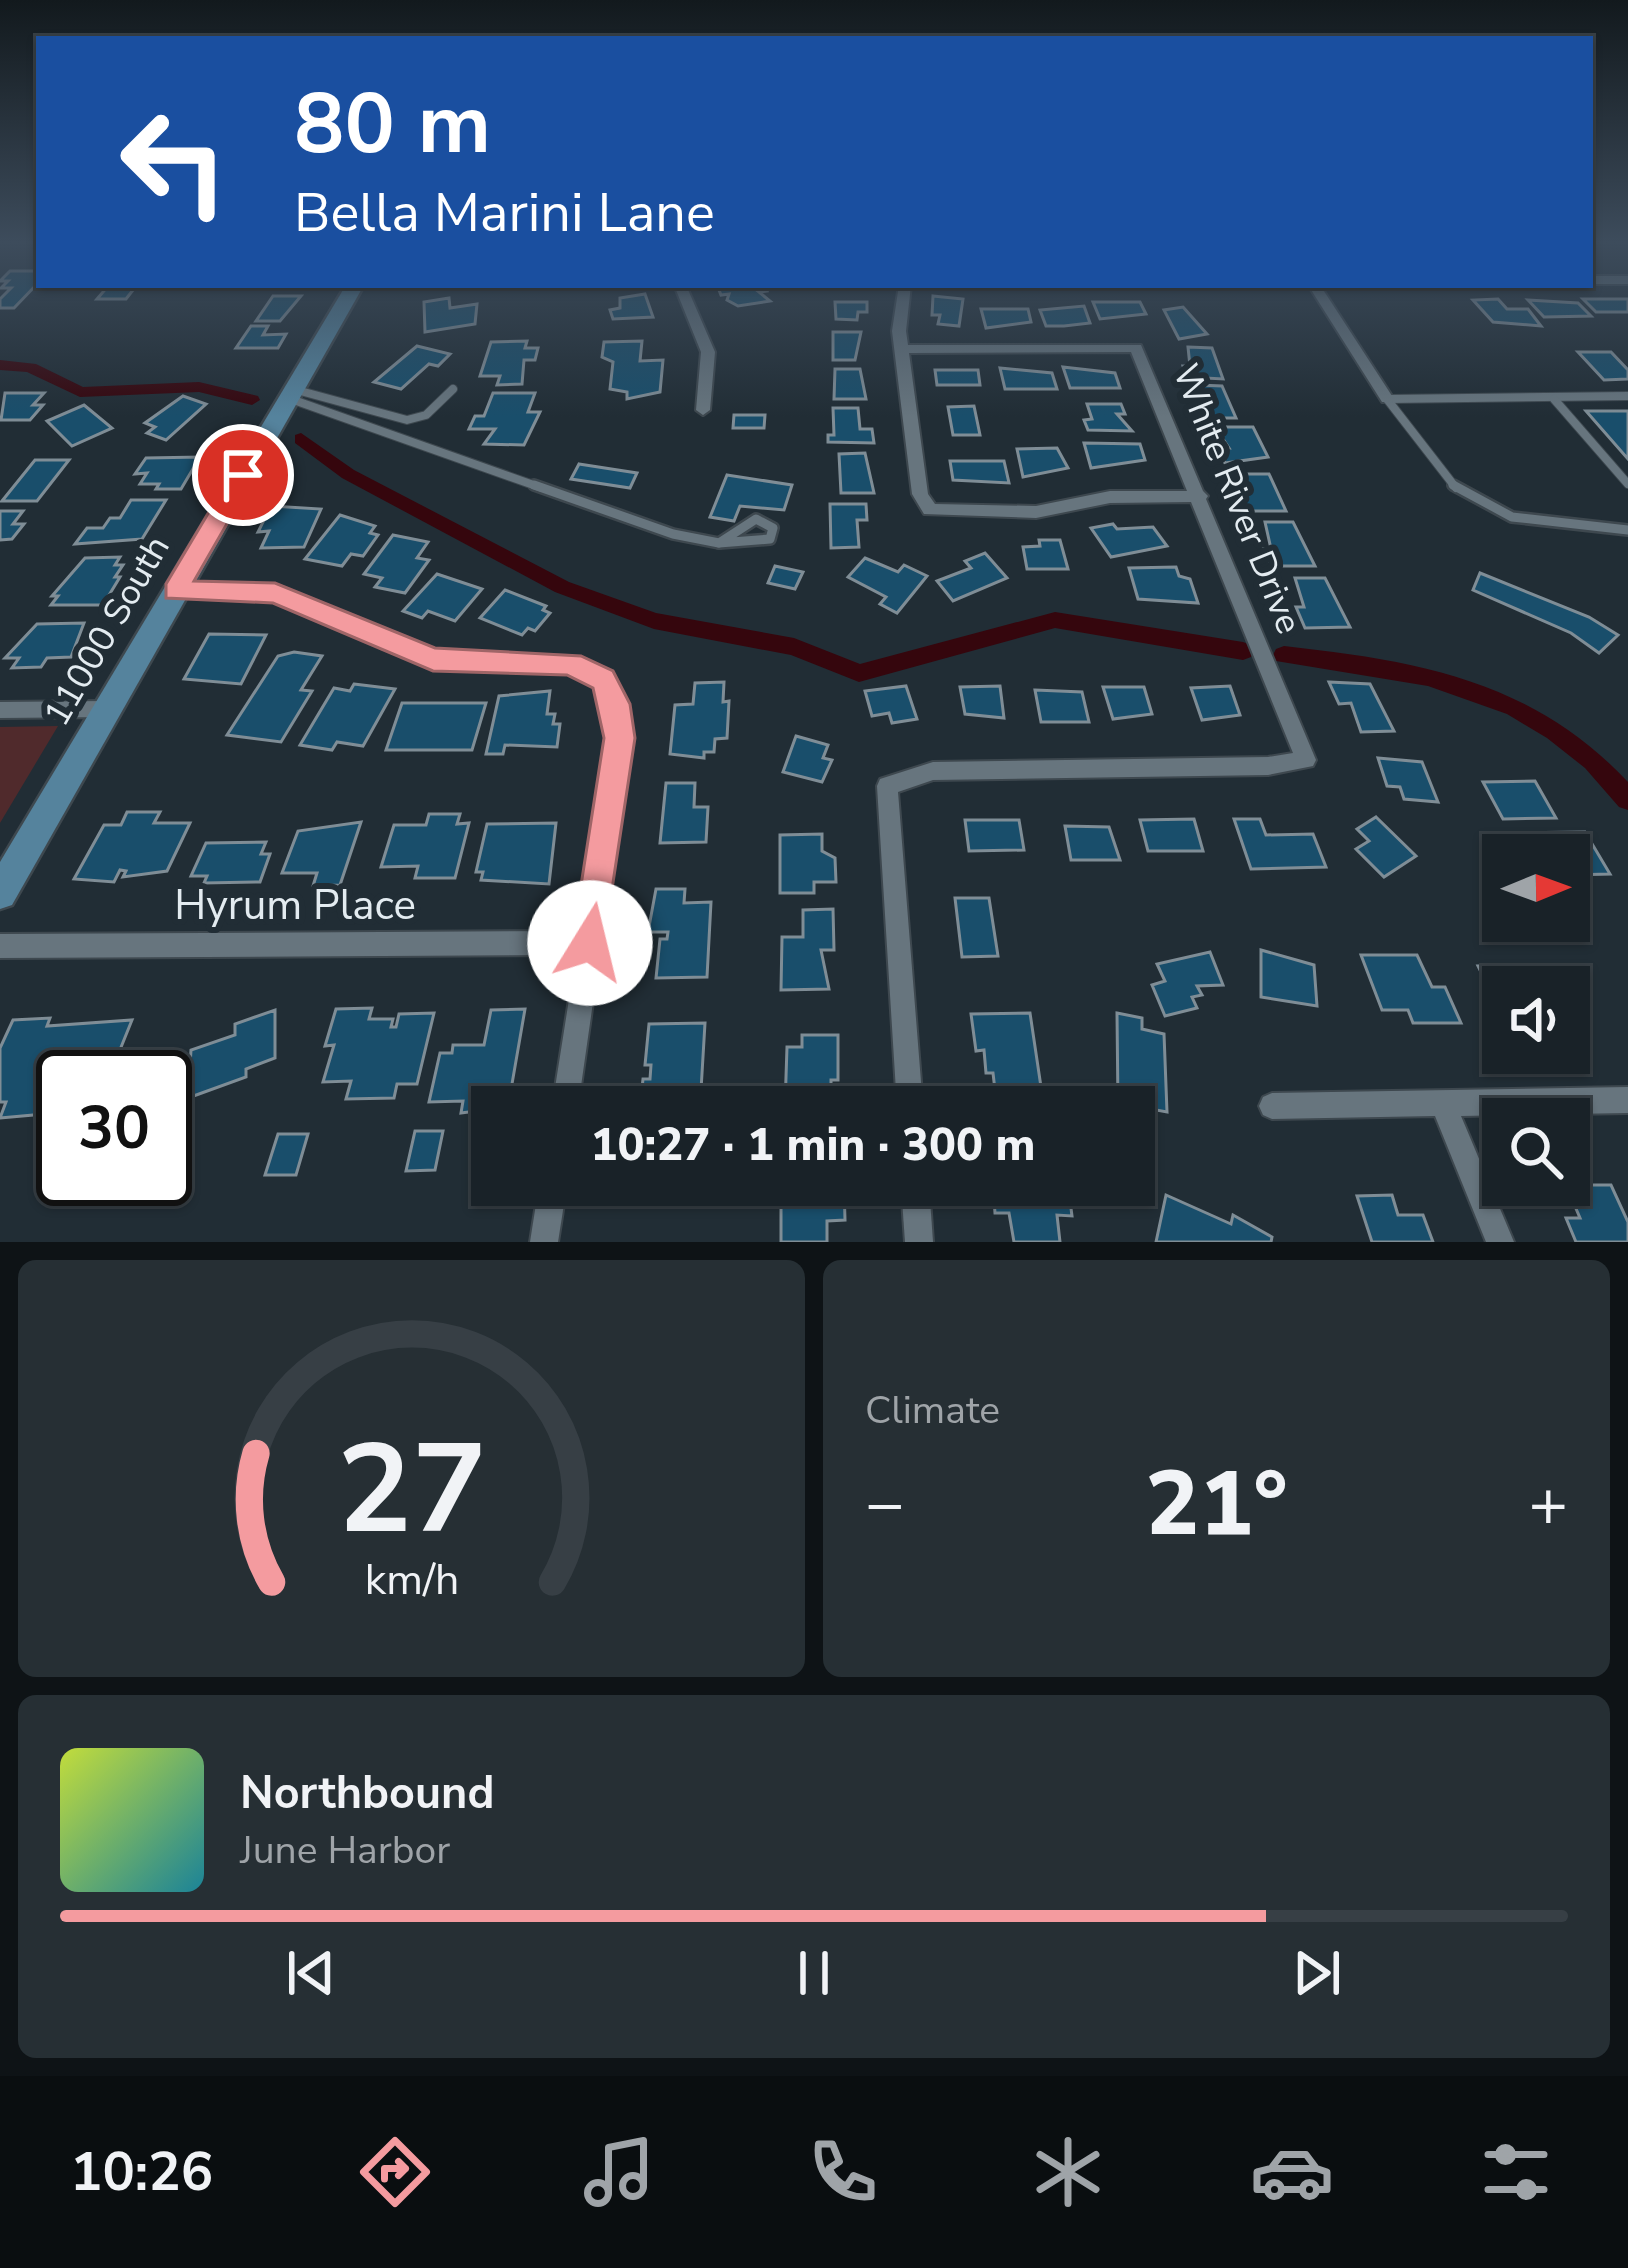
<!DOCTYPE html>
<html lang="en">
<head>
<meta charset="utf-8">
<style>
	:root { --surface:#192228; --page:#262f34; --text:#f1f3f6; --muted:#9fa4a8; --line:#373f45; --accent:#f49b9f }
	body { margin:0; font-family:"Nunito Sans",sans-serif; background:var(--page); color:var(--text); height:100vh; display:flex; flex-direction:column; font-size:45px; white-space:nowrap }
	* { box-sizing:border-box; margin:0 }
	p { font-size:39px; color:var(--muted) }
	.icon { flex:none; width:66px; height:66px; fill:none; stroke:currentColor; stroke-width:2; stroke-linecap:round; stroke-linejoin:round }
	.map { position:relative; height:1242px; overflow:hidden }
	.side { display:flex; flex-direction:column; gap:18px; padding:18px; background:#0e1316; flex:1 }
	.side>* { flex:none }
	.top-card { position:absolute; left:36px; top:36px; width:1557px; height:252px; border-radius:0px; box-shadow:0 3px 9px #0004,0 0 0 3px var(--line); background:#1a4fa0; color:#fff; overflow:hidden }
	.needle { width:78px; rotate:89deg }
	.fabs { position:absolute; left:1482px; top:834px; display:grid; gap:24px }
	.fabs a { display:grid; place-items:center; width:108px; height:108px; border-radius:0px; background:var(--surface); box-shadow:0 3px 9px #0004,0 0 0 3px var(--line); font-size:60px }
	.speed { position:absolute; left:36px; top:1050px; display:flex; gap:24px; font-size:60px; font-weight:700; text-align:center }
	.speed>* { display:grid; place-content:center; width:156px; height:156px; border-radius:50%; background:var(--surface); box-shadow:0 3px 9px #0004,0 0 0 3px var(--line); line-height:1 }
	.speed .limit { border:6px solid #111; border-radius:18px; background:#fff; color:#111 }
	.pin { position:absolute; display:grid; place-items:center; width:102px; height:102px; color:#fff; margin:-51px; border:6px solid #fff; border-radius:50%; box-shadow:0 3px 12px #0007 }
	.me { position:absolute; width:132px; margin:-66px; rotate:9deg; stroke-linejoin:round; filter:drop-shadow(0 0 9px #0008) }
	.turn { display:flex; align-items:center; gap:42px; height:252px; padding:0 60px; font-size:54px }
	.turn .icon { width:156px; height:156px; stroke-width:2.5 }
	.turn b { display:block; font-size:84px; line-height:102px }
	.big { font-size:90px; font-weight:800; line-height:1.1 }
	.side .tile { flex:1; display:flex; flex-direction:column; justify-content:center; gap:18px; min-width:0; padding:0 42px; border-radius:18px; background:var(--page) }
	.side .dial { align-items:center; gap:0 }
	.dial svg { height:312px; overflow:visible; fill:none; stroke:var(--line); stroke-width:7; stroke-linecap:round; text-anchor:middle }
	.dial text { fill:var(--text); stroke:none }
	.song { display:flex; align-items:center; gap:36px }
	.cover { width:144px; height:144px; border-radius:18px; background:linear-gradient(135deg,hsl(70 70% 55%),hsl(190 70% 35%)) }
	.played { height:12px; border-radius:6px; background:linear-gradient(90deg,var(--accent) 80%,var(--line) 80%) }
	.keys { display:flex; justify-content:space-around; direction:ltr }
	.heat { display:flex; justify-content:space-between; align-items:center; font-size:66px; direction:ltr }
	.side .tiles { flex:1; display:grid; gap:18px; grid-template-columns:1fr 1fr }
	.tile:last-child { grid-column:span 2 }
	.trip { position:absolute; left:471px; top:1086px; width:684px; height:120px; border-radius:0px; background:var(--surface); box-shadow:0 3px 9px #0004,0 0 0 3px var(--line); font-weight:800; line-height:120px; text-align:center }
	.dock { display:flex; height:192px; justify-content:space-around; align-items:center; background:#0a0e10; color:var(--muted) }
	.dock .icon { width:84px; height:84px }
	.dock .active { color:var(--accent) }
	.dock b { font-size:54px; color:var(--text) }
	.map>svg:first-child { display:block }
	.green { fill:#502a2c }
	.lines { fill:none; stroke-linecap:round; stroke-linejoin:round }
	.canal { fill:#35060d; fill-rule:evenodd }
	.building { fill:#194e6b; stroke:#7f8d96; stroke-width:3 }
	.lane-far1-casing { stroke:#3e484f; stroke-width:10 }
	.lane-casing { stroke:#3e484f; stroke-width:14 }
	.street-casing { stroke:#3e484f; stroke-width:4 }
	.secondary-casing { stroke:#3e484f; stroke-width:5 }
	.lane-far1 { stroke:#67757e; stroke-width:8 }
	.lane { stroke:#67757e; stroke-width:9 }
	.street { fill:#67757e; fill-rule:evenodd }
	.secondary { fill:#55839d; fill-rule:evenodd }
	.route { fill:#f49b9f; stroke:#9f6567; stroke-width:3 }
	.labels { text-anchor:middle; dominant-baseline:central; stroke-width:12; stroke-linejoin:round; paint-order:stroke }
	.street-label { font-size:36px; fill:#e3ebf0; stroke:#212d35 }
	.near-street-label { font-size:42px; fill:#e3ebf0; stroke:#212d35 }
</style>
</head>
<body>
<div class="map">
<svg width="1628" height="1242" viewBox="0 0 1628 1242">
	<rect width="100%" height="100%" fill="#212d35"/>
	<polygon class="green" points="58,726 0,823 0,727"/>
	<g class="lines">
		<g class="canal">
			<polygon points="0,360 36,364 83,387 199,382 258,396 260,400 252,405 199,392 80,397 27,372 0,370"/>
			<polygon points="301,433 354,470 569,582 656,613 794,638 860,664 1055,612 1243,642 1251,645 1254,651 1251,657 1243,660 1055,628 859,682 791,655 654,629 555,592 342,478 295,443 295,435"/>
			<path d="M1284,646C1418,661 1532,680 1628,782V810L1619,807L1585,768L1547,738L1507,714L1428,686L1276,661L1273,655L1276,649Z"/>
		</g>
	</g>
	<g class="building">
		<polygon points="10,271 39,271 39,282 14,308 0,308 0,299 11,288 1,288 8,281 0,281"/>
		<polygon points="109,285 137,285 126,299 97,299"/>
		<polygon points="717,285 765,285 767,291 759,292 770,301 738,306 727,300 729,294 721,295"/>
		<polygon points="645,294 653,317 613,319 610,310 620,308 620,298"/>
		<polygon points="273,296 301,296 280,321 256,321"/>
		<polygon points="933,296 963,299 959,326 938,324 940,315 932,315"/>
		<polygon points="449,298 450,308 477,304 475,324 425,332 424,302"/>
		<polygon points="1498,299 1507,309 1528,309 1541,326 1493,322 1473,300"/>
		<polygon points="1583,299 1628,299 1628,312 1596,312"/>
		<polygon points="1528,300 1578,303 1591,316 1544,317"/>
		<polygon points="835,302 867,302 867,312 858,312 857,320 836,319"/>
		<polygon points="1093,302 1140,302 1146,314 1100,319"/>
		<polygon points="1084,306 1090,323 1064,326 1046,326 1040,310"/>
		<polygon points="1183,307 1207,334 1179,339 1164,310"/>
		<polygon points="981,309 1028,309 1031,322 986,328"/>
		<polygon points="251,326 268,326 263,335 286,334 278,348 236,348"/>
		<polygon points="833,332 861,332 855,360 833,360"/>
		<polygon points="527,341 525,348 538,348 535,360 524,360 522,384 497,385 500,376 480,376 491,342"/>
		<polygon points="642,341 640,361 663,360 660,392 627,399 627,392 610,389 613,362 602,357 604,342"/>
		<polygon points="417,346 450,354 438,366 429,364 401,389 374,382"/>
		<polygon points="1188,347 1212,348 1223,379 1187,377 1183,366 1190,366"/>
		<polygon points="1578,352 1611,352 1628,370 1628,379 1604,380"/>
		<polygon points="1063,367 1115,373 1120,388 1070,388"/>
		<polygon points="1000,368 1052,373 1057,389 1005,389"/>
		<polygon points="835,369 860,369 866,399 834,399"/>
		<polygon points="935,370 978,370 980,385 937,385"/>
		<polygon points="1198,385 1222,386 1236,418 1203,418 1194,395 1202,395"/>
		<polygon points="5,393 44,393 33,405 43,405 30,420 1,420"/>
		<polygon points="493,393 535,393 528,412 540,412 524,445 484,444 495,429 469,429 475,416 484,416"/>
		<polygon points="183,396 206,404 166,440 147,433 155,427 145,423"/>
		<polygon points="1087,404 1121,404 1125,414 1117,414 1132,431 1088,430 1084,420 1092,419"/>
		<polygon points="84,405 112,428 72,446 47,421"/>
		<polygon points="974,406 980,435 953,435 948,407"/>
		<polygon points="833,408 858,408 860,429 872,429 874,443 828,442 828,435 834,435"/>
		<polygon points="1586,411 1628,411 1628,459"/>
		<polygon points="734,415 765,415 764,428 733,428"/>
		<polygon points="1215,427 1253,427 1268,457 1225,463 1219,448 1229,448"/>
		<polygon points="1084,443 1140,444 1145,460 1091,468"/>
		<polygon points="1057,448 1068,468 1023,477 1017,449"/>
		<polygon points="865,453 874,493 841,493 839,454"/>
		<polygon points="200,457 181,489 156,489 159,484 140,484 147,473 135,474 146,458"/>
		<polygon points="35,460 69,460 37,501 2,501"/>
		<polygon points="950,461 1004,461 1009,483 953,480"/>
		<polygon points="579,464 637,473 630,488 571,479"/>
		<polygon points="1236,474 1269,474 1286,511 1246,511"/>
		<polygon points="727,475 792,485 784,510 740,506 734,521 710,517"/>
		<polygon points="131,500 166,500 142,539 75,544 87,528 103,528 110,518 120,518"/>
		<polygon points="830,504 866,504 867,520 857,520 859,547 831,548"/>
		<polygon points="271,506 321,509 304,547 261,548 269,531 258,532"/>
		<polygon points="0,511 23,511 13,524 24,524 12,539 0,540"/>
		<polygon points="340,515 375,526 370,533 378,535 363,556 351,554 342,566 305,559"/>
		<polygon points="1265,522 1293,522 1315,566 1272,566 1264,549 1271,549"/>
		<polygon points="1113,524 1117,529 1153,527 1167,546 1111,557 1091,528"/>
		<polygon points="393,535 428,542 417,558 429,560 405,593 375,587 382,578 364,574"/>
		<polygon points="1039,540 1060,540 1068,569 1027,569 1023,547 1040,546"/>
		<polygon points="985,553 1007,578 953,601 937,581 971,568 965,561"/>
		<polygon points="120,557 115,565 123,565 115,577 120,577 103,605 51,605 58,596 52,596 85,558"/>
		<polygon points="865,558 898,572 904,565 927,576 897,613 880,604 886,597 848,577"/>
		<polygon points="775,566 803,572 795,589 768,583"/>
		<polygon points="1176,567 1179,576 1190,579 1198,603 1138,599 1129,568"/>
		<polygon points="1480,573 1589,617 1618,635 1599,653 1571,633 1473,590"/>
		<polygon points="437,574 482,589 455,621 428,611 422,618 403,611"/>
		<polygon points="1295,578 1325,578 1350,627 1305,628 1296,607 1304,607"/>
		<polygon points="505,590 546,606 543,610 550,613 535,631 528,628 522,635 480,618"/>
		<polygon points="84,623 71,657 47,658 41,667 12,668 19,658 5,658 37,624"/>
		<polygon points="209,634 266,635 241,684 184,679"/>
		<polygon points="294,652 322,656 301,690 312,691 281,742 227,735 278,656"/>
		<polygon points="724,682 723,702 729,701 727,738 715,739 714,752 704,752 704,758 670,754 675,705 693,704 695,683"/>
		<polygon points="1329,682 1370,684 1394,731 1361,732 1351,703 1339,704"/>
		<polygon points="354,684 395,689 363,746 337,742 332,750 300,745 334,688 350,691"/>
		<polygon points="906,686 917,719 892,723 889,713 872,716 865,691"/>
		<polygon points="1000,686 1004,718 965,714 960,687"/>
		<polygon points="1230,686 1240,715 1202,720 1191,688"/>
		<polygon points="1103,687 1144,687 1152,714 1113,719"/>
		<polygon points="1035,690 1082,692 1089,722 1041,722"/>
		<polygon points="550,691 547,714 555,714 553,724 560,724 557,747 505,745 503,754 486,754 499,696"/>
		<polygon points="402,703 486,703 472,750 386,750"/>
		<polygon points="796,736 828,745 823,758 832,760 822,782 783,772"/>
		<polygon points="1378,758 1422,762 1438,802 1404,799 1400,787 1387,786"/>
		<polygon points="1535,781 1556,818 1503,819 1483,782"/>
		<polygon points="666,783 695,783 694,807 708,807 706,842 660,843"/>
		<polygon points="127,812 160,812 154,823 190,823 167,871 123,877 126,871 120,870 114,882 74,879 104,825 121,825"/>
		<polygon points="429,814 460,814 457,824 469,823 455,878 415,878 418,866 381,867 394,825 426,825"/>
		<polygon points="1376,817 1416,856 1384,877 1356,849 1369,841 1357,829"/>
		<polygon points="1194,819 1203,851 1148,851 1140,820"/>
		<polygon points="1234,819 1260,819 1266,835 1313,834 1326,867 1251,869"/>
		<polygon points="965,820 1019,820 1024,850 969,851"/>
		<polygon points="361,822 340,885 313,886 317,873 282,873 298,831"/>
		<polygon points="556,823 549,884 481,880 483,872 476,872 487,824"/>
		<polygon points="1065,826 1109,827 1120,860 1071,860"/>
		<polygon points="1585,832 1610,874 1569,875 1569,855 1509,855 1497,833"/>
		<polygon points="822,834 822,851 835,858 836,882 814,882 814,893 780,893 780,835"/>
		<polygon points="266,842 261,854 270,854 260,882 204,883 207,876 191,876 206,843"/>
		<polygon points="656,889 685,889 684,903 711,902 707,977 656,978 660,939 667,939 668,932 648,932"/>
		<polygon points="955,898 989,898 998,956 962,957"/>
		<polygon points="833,909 834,950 821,950 829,989 781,990 782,937 803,937 803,910"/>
		<polygon points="1261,950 1314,965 1317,1006 1261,997"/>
		<polygon points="1210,952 1223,985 1197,986 1202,995 1192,997 1197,1008 1165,1016 1152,985 1165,981 1157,964"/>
		<polygon points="1361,955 1417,955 1432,987 1445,987 1461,1023 1413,1023 1408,1010 1382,1010"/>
		<polygon points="1529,965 1541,987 1503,987 1501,1013 1478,966"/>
		<polygon points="372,1008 369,1019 393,1019 391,1027 396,1027 399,1014 434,1013 417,1084 397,1084 394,1098 346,1099 351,1081 323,1082 334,1045 325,1046 336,1009"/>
		<polygon points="525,1009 508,1107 461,1113 463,1101 429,1102 440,1053 452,1053 453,1045 484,1045 491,1010"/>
		<polygon points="275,1010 275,1058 246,1069 246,1077 188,1098 191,1050 235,1035 235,1024"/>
		<polygon points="1030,1013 1044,1107 997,1107 993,1073 986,1073 984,1050 976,1051 971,1014"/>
		<polygon points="1117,1013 1142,1018 1142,1029 1164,1034 1167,1112 1151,1109 1151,1133 1134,1129 1134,1107 1118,1107"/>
		<polygon points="50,1018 47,1026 132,1020 109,1077 63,1077 63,1092 53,1093 44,1114 0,1118 6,1102 0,1102 0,1048 13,1020"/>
		<polygon points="705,1023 700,1107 640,1107 643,1079 650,1079 651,1065 645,1065 649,1024"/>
		<polygon points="802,1035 838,1035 838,1080 831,1080 831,1107 785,1107 787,1047 802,1047"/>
		<polygon points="415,1131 443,1131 435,1170 406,1171"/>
		<polygon points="278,1134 308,1134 296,1175 265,1175"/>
		<polygon points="781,1185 844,1185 845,1220 827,1221 827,1242 781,1242"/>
		<polygon points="993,1185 1068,1185 1072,1216 1057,1215 1060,1242 1014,1242 1009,1213 995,1213"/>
		<polygon points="1566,1185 1611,1185 1628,1222 1628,1242 1576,1242 1566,1218 1580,1218"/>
		<polygon points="1166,1195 1231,1224 1233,1215 1272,1237 1271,1242 1156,1242"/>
		<polygon points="1392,1195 1398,1215 1423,1215 1433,1242 1372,1242 1357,1196"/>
	</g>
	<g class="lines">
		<defs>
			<g id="lane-far1">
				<polyline points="293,389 407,420 426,415 453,389"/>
				<polyline points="288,398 542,488"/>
				<polyline points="1387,399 1456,488"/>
				<polyline points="1387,399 1628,396"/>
				<polyline points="1554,399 1628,484"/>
			</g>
			<g id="lane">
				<polyline points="534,485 673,534 719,543"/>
				<polyline points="1453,485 1512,517 1628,530"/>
				<polygon points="756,519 773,528 770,539 719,543"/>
			</g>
			<g id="street">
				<rect x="1590" y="276" width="38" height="8"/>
				<polygon points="674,285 686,285 715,352 710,410 703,415 696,410 701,352"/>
				<path d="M899,285H911L906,331L908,345H1141L1203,491L1208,496L1206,499L1316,760L1313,766L1268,775L933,780L898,792L923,1107H897L877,786L880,779L933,762L1268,757L1293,753L1191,502L1110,503L1036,518L924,514L912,494L892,331ZM1131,352L1187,491H1110L1036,506L935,504L928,494L909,353Z"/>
				<polygon points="1308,285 1320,285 1394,399 1392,402 1382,402"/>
				<polygon points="175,584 275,586 434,653 571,656 610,674 629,720 628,758 578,1107 552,1107 576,955 0,958 0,934 580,931 608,758 609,720 595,684 569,671 433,667 273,600 175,598 166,591"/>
				<polygon points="106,701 113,703 116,709 113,715 106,717 0,718 0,702"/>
				<polygon points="1628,1087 1628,1113 1461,1116 1514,1242 1486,1242 1435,1116 1272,1119 1263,1115 1259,1106 1263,1097 1272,1093"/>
				<polygon points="539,1185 567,1185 558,1242 530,1242"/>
				<polygon points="901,1185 929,1185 933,1242 905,1242"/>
			</g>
			<polygon id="secondary" points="346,285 364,285 12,905 0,909 0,862"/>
		</defs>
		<use href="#lane-far1" class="lane-far1-casing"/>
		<use href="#lane" class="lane-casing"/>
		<use href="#street" class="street-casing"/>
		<use href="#secondary" class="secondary-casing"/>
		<use href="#lane-far1" class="lane-far1"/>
		<use href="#lane" class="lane"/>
		<use href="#street" class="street"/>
		<use href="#secondary" class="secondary"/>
	</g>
	<linearGradient id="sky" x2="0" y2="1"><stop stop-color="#12191d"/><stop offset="0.58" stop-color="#3d4c5c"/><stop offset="1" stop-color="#3d4c5c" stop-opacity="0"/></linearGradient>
	<rect width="1628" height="417" fill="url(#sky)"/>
	<polygon class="route" points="243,467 255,475 194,581 275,583 435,648 581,656 613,671 630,704 635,738 602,955 590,961 577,955 572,943 604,738 593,688 567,675 433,671 273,603 166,598 166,584 234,470"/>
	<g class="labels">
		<g class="street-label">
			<text transform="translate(1237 499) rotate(68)">White River Drive</text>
			<text transform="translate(107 631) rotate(-60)">11000 South</text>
		</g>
		<g class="near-street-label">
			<text x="295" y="905">Hyrum Place</text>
		</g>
	</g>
</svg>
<div class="fabs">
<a><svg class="needle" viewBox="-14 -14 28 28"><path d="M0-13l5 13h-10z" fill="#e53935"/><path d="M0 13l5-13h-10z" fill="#9fa4a8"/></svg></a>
<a><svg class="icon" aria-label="sound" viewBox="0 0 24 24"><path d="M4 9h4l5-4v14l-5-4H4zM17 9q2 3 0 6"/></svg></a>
<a><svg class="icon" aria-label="search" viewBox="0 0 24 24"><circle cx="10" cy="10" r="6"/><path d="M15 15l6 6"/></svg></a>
</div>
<div class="speed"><div class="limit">30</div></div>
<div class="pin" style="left:243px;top:475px;background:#d93025"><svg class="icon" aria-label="arrive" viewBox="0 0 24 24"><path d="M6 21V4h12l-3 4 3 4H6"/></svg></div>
<svg class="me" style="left:590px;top:943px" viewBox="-20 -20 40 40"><circle r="19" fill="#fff"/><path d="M0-13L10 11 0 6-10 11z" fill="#f49b9f"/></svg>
<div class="trip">10:27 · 1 min · 300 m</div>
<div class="top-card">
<div class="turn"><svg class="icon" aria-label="left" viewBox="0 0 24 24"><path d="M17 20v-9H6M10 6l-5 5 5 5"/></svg><div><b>80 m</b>Bella Marini Lane</div></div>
</div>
</div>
<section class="side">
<div class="tiles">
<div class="tile dial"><svg viewBox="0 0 100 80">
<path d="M14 69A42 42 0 1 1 86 69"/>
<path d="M14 69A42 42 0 0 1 10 36" stroke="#f49b9f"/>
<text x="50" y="56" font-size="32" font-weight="700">27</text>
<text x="50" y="72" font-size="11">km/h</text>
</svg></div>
<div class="tile"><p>Climate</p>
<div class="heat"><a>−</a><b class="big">21°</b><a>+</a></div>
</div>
<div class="tile">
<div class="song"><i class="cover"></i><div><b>Northbound</b><p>June Harbor</p></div></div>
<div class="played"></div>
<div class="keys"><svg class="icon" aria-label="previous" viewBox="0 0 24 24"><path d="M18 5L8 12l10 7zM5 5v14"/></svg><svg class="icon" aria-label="pause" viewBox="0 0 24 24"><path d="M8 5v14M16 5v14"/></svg><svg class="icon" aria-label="next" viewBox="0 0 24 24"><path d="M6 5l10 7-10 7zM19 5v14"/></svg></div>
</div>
</div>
</section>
<nav class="dock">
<b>10:26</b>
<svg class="icon active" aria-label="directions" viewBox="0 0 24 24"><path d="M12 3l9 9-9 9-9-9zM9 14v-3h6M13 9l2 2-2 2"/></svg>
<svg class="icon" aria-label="music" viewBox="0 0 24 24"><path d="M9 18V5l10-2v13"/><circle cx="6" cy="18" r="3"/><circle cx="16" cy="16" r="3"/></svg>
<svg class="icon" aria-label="phone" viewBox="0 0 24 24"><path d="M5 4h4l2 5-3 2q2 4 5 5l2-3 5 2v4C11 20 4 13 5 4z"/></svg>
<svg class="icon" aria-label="climate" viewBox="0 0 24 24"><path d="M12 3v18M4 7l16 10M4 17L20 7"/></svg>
<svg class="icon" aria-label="car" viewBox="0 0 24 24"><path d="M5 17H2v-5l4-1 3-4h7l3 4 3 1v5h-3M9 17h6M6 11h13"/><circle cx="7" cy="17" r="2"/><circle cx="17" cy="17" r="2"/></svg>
<svg class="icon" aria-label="filters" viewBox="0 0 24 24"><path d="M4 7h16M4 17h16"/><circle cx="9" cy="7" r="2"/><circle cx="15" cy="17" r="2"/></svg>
</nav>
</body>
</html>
